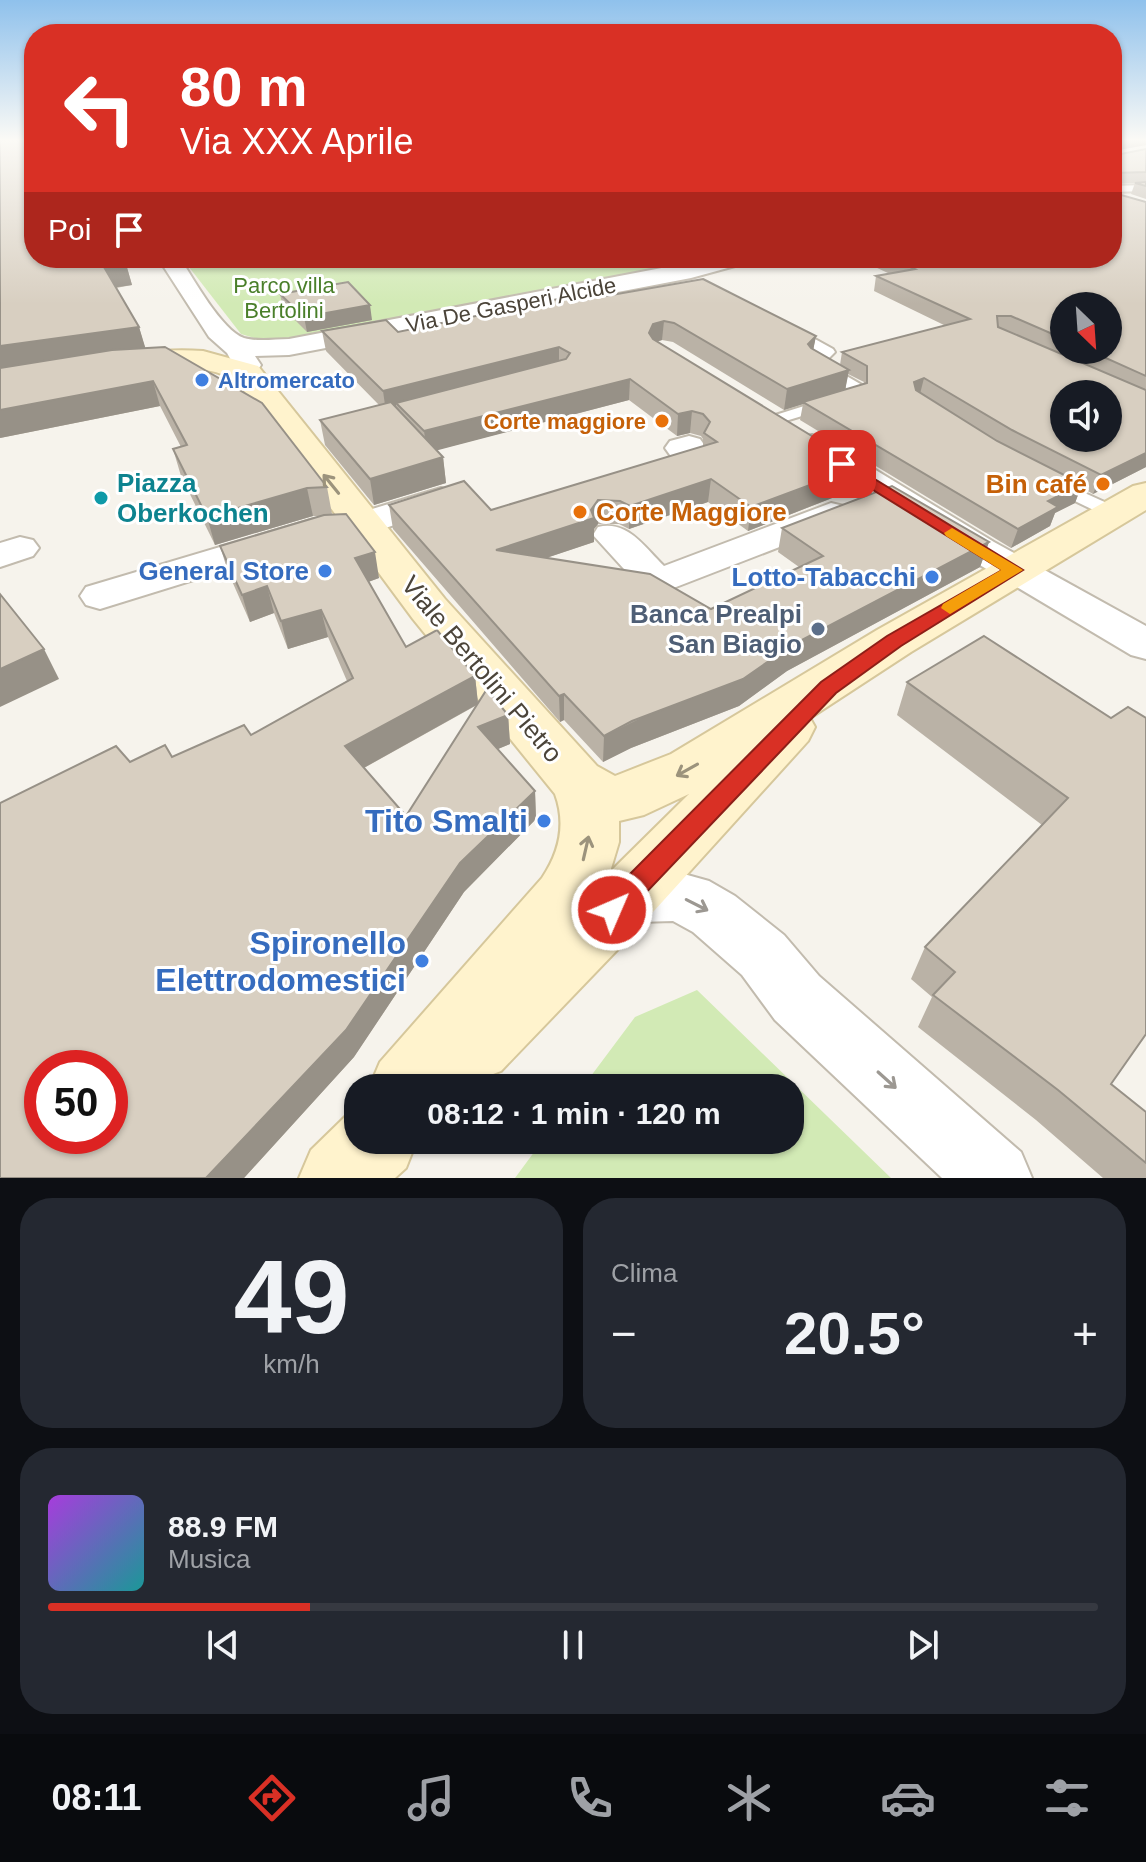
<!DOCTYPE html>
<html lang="it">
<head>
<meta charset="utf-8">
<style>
	:root { --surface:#171b24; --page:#242831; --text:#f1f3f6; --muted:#9ea1a6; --line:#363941; --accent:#d93025 }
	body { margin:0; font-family:Helvetica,sans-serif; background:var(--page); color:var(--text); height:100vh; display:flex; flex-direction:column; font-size:30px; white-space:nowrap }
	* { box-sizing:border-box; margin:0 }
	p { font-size:26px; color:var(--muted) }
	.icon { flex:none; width:44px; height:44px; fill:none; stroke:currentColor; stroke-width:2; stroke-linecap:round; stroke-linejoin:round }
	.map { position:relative; height:1178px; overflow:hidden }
	.details { display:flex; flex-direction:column; gap:20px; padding:20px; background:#0d0f14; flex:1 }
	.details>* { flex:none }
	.hud { position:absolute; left:24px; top:24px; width:1098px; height:244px; border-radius:32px; box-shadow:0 2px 6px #0004; background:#d93025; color:#fff; overflow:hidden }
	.needle { width:52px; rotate:155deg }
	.tools { position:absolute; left:1050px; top:292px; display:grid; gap:16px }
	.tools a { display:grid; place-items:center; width:72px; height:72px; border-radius:50%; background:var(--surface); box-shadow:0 2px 6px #0004; font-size:40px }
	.speed { position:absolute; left:24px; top:1050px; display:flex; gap:16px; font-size:40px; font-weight:700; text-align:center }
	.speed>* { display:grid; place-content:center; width:104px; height:104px; border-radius:50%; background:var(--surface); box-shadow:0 2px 6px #0004; line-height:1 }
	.speed .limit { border:12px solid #d22; background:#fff; color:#111 }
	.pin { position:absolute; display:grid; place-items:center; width:68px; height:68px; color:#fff; margin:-34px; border-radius:16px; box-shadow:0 4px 12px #0006 }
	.me { position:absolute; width:88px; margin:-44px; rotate:45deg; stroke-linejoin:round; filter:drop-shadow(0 0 6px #0008) }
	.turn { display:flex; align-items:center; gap:28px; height:168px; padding:0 24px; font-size:36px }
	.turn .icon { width:104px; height:104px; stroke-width:2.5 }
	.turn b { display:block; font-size:56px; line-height:68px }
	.then { display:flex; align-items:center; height:76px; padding:0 24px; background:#0003; gap:16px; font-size:30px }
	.big { font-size:60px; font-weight:800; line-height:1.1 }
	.details .widget { flex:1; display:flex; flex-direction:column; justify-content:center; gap:12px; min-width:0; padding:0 28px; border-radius:32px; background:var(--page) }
	.details .dial { align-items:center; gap:0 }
	.dial b { font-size:104px; line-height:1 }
	.song { display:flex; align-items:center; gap:24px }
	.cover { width:96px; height:96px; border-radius:12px; background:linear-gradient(135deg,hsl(280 70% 55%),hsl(180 70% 35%)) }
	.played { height:8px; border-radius:4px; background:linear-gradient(90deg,var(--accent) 25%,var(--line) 25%) }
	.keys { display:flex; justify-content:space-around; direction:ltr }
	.heat { display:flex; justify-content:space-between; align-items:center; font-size:44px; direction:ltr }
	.details .tiles { flex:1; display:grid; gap:20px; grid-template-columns:1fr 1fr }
	.widget:last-child { grid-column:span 2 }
	.trip { position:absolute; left:344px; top:1074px; width:460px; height:80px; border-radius:32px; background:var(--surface); box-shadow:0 2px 6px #0004; font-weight:800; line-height:80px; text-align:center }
	.dock { display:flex; height:128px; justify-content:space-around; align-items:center; background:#090b0e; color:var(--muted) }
	.dock .icon { width:56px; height:56px }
	.dock .on { color:var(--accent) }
	.dock b { font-size:36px; color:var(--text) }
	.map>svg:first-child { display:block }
	.green { fill:#d2eab5 }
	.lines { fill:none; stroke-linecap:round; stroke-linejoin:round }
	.lane-casing { stroke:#c2bbae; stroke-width:4 }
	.street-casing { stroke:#c2bbae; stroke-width:4 }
	.secondary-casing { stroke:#d6c79b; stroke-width:4 }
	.lane { fill:#fff; fill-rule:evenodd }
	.street { fill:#fff; fill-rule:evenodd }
	.secondary { fill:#fff3cd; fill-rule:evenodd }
	.wall { fill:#bab2a6; fill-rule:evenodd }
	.shaded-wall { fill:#979187 }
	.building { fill:#d8cfc1; stroke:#979187; stroke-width:2; fill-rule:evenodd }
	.oneway { stroke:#9c937c }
	.oneway2 { stroke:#9c9892 }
	.route { fill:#d93025; stroke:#8d1f18; stroke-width:2 }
	.slow { fill:#f59e0b }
	.shop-dot { fill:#3f7fe0; stroke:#fff; stroke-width:3 }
	.food-dot { fill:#e8710a; stroke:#fff; stroke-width:3 }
	.culture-dot { fill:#0f9aa8; stroke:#fff; stroke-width:3 }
	.service-dot { fill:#5c6f8a; stroke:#fff; stroke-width:3 }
	.labels { text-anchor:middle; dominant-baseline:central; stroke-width:6; stroke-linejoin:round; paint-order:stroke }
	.far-park-label { font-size:22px; fill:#4a7f2a; stroke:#fff }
	.far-street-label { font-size:22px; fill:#4b4439; stroke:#fff }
	.far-shop-label { font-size:22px; font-weight:bold; fill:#366cbe; stroke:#fff; text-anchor:start }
	.far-food-label { font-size:22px; font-weight:bold; fill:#c56008; stroke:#fff; text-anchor:end }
	.culture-label { font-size:26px; font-weight:bold; fill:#0d838f; stroke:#fff; text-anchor:start }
	.food-label { font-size:26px; font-weight:bold; fill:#c56008; stroke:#fff; text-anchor:end }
	.shop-label { font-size:26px; font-weight:bold; fill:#366cbe; stroke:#fff; text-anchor:end }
	.service-label { font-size:26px; font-weight:bold; fill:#4e5e75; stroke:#fff; text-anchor:end }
	.street-label { font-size:26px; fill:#4b4439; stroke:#fff }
	.near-shop-label { font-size:32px; font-weight:bold; fill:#366cbe; stroke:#fff; text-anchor:end }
</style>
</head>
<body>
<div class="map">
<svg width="1146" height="1178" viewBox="0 0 1146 1178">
	<rect width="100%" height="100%" fill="#f6f3ec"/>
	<g class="green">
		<polygon points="182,258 722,258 282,339 258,339 241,334"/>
		<polygon points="697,990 891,1178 515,1178 543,1140 790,1140 790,1088 582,1088 635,1017"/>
	</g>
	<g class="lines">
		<defs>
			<g id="lane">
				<polygon points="1146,185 1146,191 1112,192 1112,186"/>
				<polygon points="785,328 795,328 833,349 835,352 824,363 862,385 861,398 779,423 769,423 769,417 849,392 850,390 810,367 808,364 819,353 785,334"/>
				<polygon points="1056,480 1120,509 1123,513 1114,518 1108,517 1050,489 1047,485"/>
			</g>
			<g id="street">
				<path d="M158,258H180C193,278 222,331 244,338C258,342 275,339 289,339L714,258H749L746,263L691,278L289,355L255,356L261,365L257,371L247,373L237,371L227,353L209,337Z"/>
				<polygon points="812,435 823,438 994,542 1146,626 1146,659 1131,655 968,558 801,452 796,445 801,438"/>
				<polygon points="689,436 700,439 705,446 700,453 681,458 670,455 665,448 670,441"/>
				<polygon points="441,488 453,491 458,498 453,505 362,536 329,538 100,609 86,605 80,596 86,587 314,519 346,517"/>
				<path d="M831,503L844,506L849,514L844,522L658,594L644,591L593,535L598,527C628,520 644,547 664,566Z"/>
				<polygon points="20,537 33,540 39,548 33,556 0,567 0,543"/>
				<polygon points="673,871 709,881 735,896 784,935 819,976 1021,1152 1032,1178 942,1178 775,1020 742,975 693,932 673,921 639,922 622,928 602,920 593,902 602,884 639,872"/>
			</g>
			<g id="secondary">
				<path d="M203,351L258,366L445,599L597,766L615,776L671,754L877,630L1133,486L1146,483V510L911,652L810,718L815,727L808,741L644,922L501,1071L475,1081L463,1076L453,1088H369L380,1062L542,878C560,851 566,824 555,794L413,619L236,380C209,366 182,367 153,370C139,372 128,375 114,371L110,365L114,359C143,351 173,349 203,351ZM689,794L610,872L619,842V821L644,815Z"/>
				<polygon points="358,1109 358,1140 417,1140 406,1168 395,1178 299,1178 311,1150 350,1112"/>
			</g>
		</defs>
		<use href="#lane" class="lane-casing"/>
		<use href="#street" class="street-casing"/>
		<use href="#secondary" class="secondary-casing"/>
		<use href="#lane" class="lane"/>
		<use href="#street" class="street"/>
		<use href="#secondary" class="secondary"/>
	</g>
	<g class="wall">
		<path d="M1112,139H1146V145L1113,151V152L1116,155L1146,149V199L1131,194L1135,183L1114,184V193L1146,202V467L1093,494L1081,487L1075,503L1055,513L1050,526L1011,548L800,420L803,404L784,410L673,342L662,340L657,342L861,466L855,489L748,531L708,502L629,529L619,524H598L594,529V542L546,558L711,609L799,567L778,552L782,528L989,542L980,567L787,671L739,706L631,748L603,762L564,720L560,722L393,529L389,505L491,510L703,446V439L701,436L690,433L677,436L629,400L436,450L443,457L446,483L374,505L325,445L320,420L379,405L326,351L322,331L398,332L606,296L816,336L813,350L840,365L842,352L946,326L874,291L876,276L890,274L873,266L874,258H1112ZM1064,306L1108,350H1064ZM848,374L864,382L863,384L845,390Z"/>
		<path d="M126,264L132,285L116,288L139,327L145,348L327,487L332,514L379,578L368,582L406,647L475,676L478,703L508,715L510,744L498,749L535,791L536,819L464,892L354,1057L244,1178H0L130,762L172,757L251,735L347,681L328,637L288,649L274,613L250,622L228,572L220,546L322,516H313L215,545L181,476L173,449L181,447L160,406L0,438ZM477,705L406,816L364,768Z"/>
		<polygon points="280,294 372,320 307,332 283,308"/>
		<polygon points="907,682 1111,718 1111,1084 1146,1112 1146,1178 1103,1178 1036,1120 918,1027 932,997 911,979 925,947 1042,825 897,715"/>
	</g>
	<g class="shaded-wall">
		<polygon points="1123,139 1146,139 1146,145 1112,151 1113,141"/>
		<polygon points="126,264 132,285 111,288 104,267"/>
		<polygon points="370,305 372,320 307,332 304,317"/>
		<polygon points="664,321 662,340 652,343 649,333 653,324"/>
		<polygon points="139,327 146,350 0,371 0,346"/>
		<polygon points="816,336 812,356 808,344"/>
		<polygon points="559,347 559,367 396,403 396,410 386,412 383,391"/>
		<polygon points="849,370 845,391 784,410 787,389"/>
		<polygon points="924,378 920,394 910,398 914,382"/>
		<polygon points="630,379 629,400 427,453 424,431"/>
		<polygon points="153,381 160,406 0,438 0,410"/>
		<polygon points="692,411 690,433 677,436 678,414"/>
		<polygon points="1146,453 1146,467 1093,494 1101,475"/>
		<polygon points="443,457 446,483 374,505 370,479"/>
		<polygon points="861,466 855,489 748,531 751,507"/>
		<polygon points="711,479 708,502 629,529 630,506"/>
		<polygon points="1082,484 1075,503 1055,513 1050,526 1011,548 1018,529 1048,501"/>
		<polygon points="307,488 313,516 215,545 207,517"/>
		<polygon points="598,500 598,524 594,529 594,542 498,574 496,550 591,510"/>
		<polygon points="989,542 980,567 787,671 739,706 631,748 603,762 604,736 792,645"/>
		<polygon points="375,552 379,578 360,585 355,558"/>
		<polygon points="267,586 274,613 250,622 242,595"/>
		<polygon points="321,610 328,637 288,649 281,621"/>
		<polygon points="44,649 59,679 0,707 0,669"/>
		<polygon points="475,676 478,704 351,775 345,746"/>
		<polygon points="564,694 564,720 560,722 559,696"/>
		<polygon points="508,715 510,744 481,756 478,727"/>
		<polygon points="535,791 536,819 464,892 354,1057 244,1178 206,1178 460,863"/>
	</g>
	<g class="building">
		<polygon points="7,139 34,139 34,258 123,258 126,264 104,267 139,327 0,346 0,140"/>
		<path d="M1112,139H1123L1113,141V152L1116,155L1146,149V172L1114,173V193L1146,202V376L1088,350H1108V306H1064V339L1011,316H997L998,327L1146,390V453L1101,475L1012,430L924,378L914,382L916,390L997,441L1082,484L1048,501L1058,507L1018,529L803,402L867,383V366L842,352L970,319L876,276L915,269L889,258H1112ZM1064,394H1108V438H1064Z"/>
		<polygon points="1146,182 1146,186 1135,183"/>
		<polygon points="703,279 816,336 808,344 811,348 849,370 787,389 674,323 664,321 653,324 649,333 653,339 861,466 751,507 711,479 630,506 620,501 598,500 591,510 594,518 496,550 650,574 711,609 823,556 782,528 892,486 989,542 792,645 743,679 632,721 604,736 564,694 559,696 389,505 464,481 491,510 717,442 704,433 710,422 703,414 692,411 678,414 630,379 424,431 396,403 566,359 570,353 559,347 383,391 322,331 386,320 398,332 597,291 606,296"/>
		<polygon points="348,282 370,305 304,317 280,294"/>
		<polygon points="165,347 262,403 327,487 307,488 207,517 173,449 187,445 153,381 0,410 0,368 112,350"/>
		<polygon points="391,402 443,457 370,479 320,420"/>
		<path d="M346,514L375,552L355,558L406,647L437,630L475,676L345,746L406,816L487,689L508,715L478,727L535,791L460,863L346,1030L206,1178H0V803L116,746L130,762L165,745L172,757L244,725L251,735L353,678L321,610L281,621L267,586L242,595L220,546L324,515ZM42,1068H110V1136H42Z"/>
		<polygon points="0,594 44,649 0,669"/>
		<polygon points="984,636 1111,718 1128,707 1146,718 1146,1034 1111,1084 1146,1112 1146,1163 1058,1090 933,995 955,972 925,947 1068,798 907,682"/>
	</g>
	<defs><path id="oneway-shaft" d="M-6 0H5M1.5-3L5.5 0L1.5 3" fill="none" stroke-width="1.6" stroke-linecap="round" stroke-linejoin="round" transform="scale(2)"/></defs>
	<g class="oneway">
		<use href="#oneway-shaft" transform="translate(331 484) rotate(-129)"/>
		<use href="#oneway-shaft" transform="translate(687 770) rotate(151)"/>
		<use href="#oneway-shaft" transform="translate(586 848) rotate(-77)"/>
	</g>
	<g class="oneway2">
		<use href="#oneway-shaft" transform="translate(697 905) rotate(27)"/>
		<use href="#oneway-shaft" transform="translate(887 1080) rotate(42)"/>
	</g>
	<linearGradient id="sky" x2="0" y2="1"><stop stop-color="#8fc1ec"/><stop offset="0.46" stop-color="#fbfaf6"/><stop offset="1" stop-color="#fbfaf6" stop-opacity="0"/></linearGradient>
	<rect width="1146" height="304" fill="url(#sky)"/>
	<polygon class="route" points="842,459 1023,570 901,646 836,693 621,919 612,922 602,919 599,910 602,902 821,682 887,636 1002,570 836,467 834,464"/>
	<polygon class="slow" points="952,528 1023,570 950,614 941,608 943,604 1001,570 946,536 944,533"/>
	<g class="shop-dot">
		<circle cx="202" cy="380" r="8"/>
		<circle cx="325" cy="571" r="8"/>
		<circle cx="932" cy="577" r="8"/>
		<circle cx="544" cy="821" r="8"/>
		<circle cx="422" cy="961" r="8"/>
	</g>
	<g class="food-dot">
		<circle cx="662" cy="421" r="8"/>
		<circle cx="1103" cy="484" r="8"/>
		<circle cx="580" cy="512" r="8"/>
	</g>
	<circle class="culture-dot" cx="101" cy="498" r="8"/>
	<circle class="service-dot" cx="818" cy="629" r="8"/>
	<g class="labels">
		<g class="far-park-label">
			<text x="284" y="285">Parco villa<tspan x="284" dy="25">Bertolini</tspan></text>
		</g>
		<g class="far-street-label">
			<text transform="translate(511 305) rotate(-11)">Via De Gasperi Alcide</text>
		</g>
		<g class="far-shop-label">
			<text x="218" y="380">Altromercato</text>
		</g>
		<g class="far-food-label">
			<text x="646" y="421">Corte maggiore</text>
		</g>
		<g class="culture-label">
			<text x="117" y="483">Piazza<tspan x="117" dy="30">Oberkochen</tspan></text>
		</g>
		<g class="food-label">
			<text x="1087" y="484">Bin café</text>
			<text x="596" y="512" text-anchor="start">Corte Maggiore</text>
		</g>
		<g class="shop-label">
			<text x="309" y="571">General Store</text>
			<text x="916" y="577">Lotto-Tabacchi</text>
		</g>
		<g class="service-label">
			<text x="802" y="614">Banca Prealpi<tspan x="802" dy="30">San Biagio</tspan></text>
		</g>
		<g class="street-label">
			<text transform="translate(482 669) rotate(50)">Viale Bertolini Pietro</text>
		</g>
		<g class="near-shop-label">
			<text x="528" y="821">Tito Smalti</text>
			<text x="406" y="943">Spironello<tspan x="406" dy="37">Elettrodomestici</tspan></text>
		</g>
	</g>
</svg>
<div class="tools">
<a><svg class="needle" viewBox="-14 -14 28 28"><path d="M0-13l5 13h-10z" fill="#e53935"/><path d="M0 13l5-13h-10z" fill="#9ea1a6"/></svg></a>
<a><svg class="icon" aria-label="sound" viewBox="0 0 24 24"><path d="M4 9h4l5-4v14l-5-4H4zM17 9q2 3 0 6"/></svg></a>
</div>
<div class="speed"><div class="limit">50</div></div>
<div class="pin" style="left:842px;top:464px;background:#d93025"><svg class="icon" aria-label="arrive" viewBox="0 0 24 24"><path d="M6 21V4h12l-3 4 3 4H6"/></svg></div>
<svg class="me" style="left:612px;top:910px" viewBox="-20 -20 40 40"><circle r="17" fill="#d93025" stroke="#fff" stroke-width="3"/><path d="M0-11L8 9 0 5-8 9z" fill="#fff"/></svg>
<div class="trip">08:12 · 1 min · 120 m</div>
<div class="hud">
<div class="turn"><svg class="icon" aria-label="left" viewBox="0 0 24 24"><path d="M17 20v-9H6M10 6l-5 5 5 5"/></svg><div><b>80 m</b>Via XXX Aprile</div></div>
<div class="then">Poi<svg class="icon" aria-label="arrive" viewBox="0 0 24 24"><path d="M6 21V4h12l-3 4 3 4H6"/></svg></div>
</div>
</div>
<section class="details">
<div class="tiles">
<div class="widget dial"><b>49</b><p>km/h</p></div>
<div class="widget"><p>Clima</p>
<div class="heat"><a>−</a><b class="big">20.5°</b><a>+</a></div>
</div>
<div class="widget">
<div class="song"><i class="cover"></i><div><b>88.9 FM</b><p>Musica</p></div></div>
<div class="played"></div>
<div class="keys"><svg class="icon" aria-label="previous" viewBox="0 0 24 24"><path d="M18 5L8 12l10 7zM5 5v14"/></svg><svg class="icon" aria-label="pause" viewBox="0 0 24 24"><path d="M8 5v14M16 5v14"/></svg><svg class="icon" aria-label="next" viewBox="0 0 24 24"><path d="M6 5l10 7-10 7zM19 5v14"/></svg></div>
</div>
</div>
</section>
<nav class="dock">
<b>08:11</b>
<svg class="icon on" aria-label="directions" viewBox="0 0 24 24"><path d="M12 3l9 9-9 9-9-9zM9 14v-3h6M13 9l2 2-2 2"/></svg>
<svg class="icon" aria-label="music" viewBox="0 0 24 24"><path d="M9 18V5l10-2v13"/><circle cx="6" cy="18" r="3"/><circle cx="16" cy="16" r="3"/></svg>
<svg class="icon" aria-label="phone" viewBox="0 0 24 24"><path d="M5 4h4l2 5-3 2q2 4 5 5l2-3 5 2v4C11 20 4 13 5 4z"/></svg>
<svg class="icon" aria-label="climate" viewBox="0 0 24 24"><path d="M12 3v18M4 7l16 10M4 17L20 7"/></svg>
<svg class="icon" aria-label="car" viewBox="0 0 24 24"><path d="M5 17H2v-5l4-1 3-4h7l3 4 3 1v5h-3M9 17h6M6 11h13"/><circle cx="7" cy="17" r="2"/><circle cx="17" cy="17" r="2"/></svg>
<svg class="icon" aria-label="filters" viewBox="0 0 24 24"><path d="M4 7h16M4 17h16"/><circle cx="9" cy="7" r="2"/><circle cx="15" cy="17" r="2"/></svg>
</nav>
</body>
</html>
